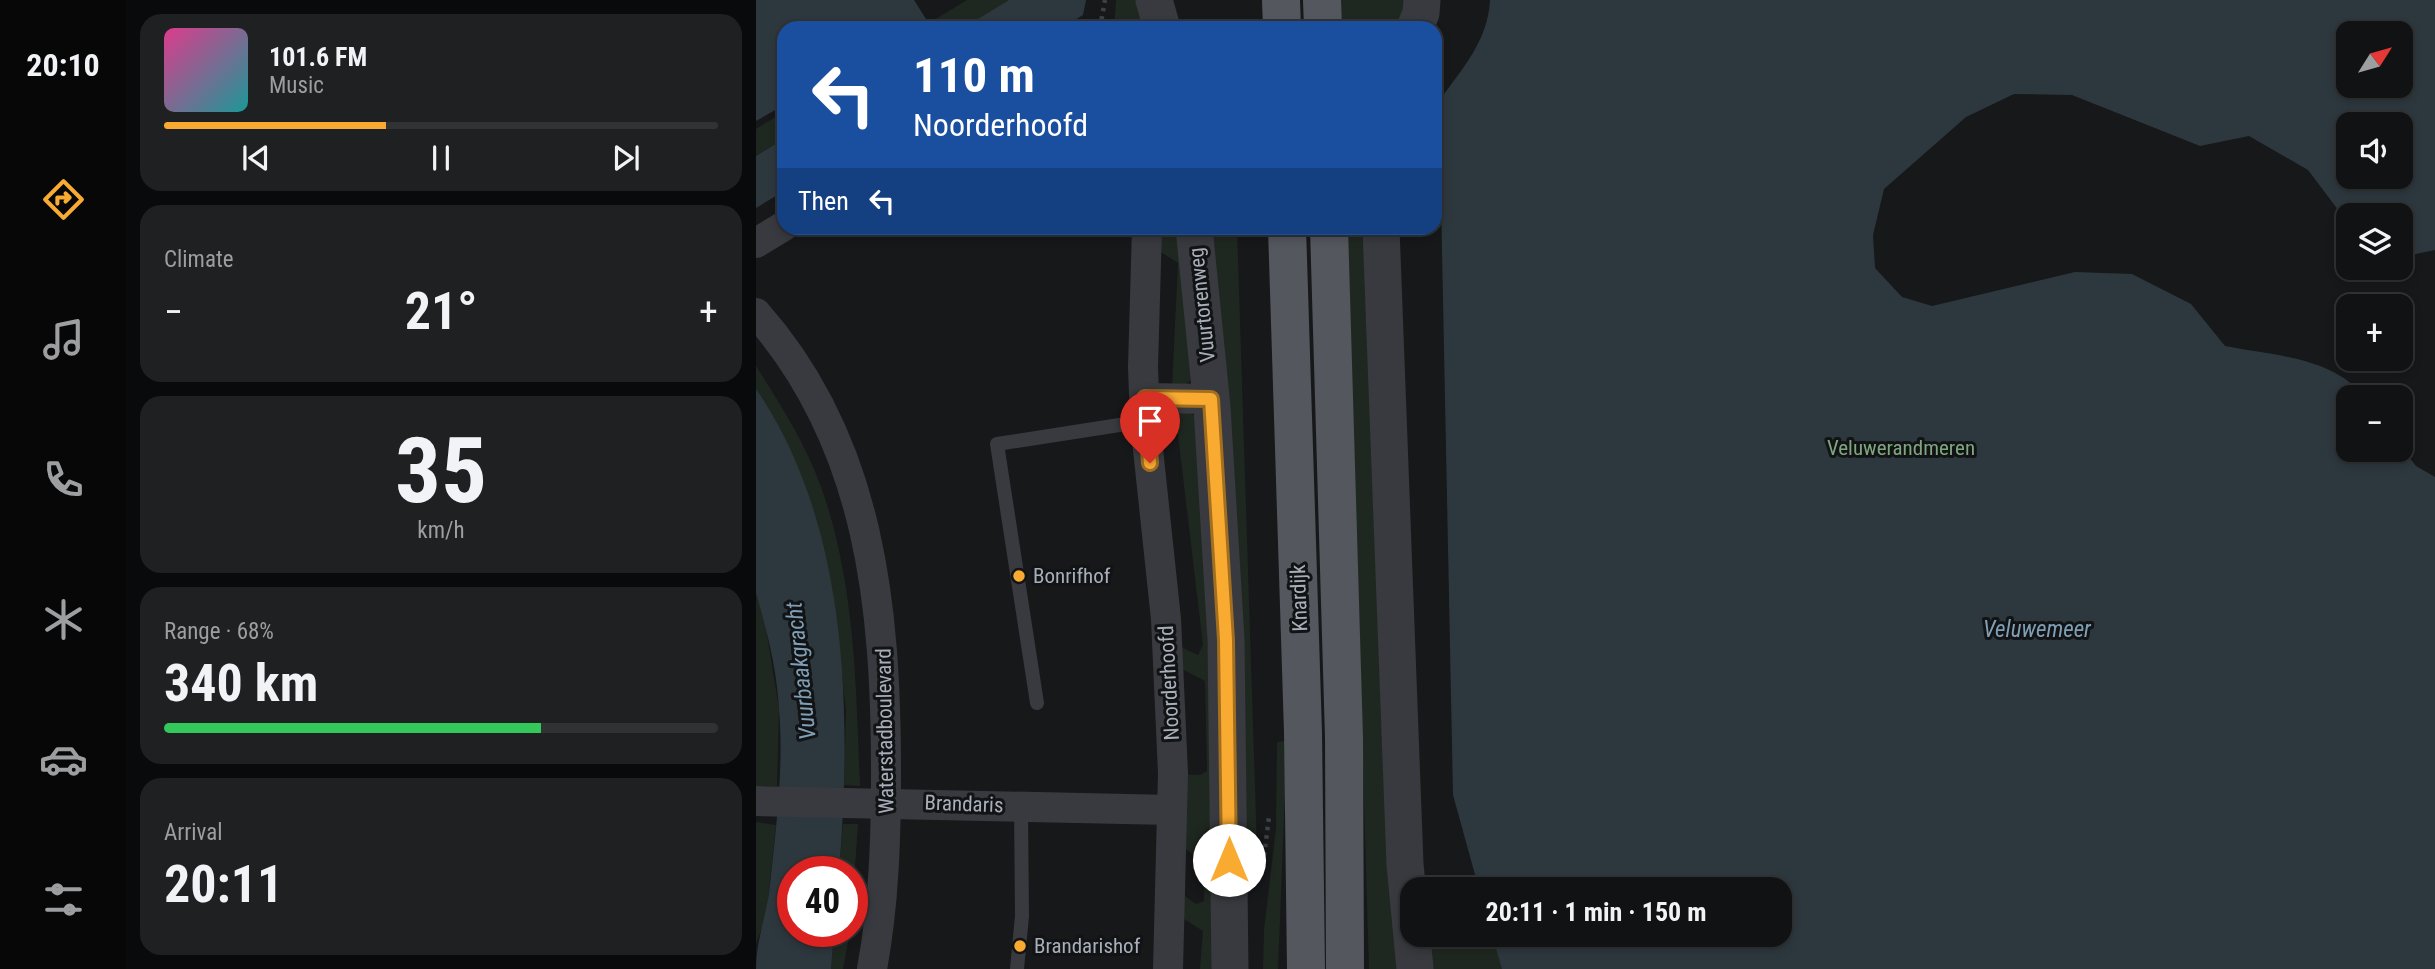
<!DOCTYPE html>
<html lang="en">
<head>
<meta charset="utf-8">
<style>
	:root { --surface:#111214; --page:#1e2022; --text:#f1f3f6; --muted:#9c9ea0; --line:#303234; --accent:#f9aa31 }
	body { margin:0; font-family:"Roboto Condensed",sans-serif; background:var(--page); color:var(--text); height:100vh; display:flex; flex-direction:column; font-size:26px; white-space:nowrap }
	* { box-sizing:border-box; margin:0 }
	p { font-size:23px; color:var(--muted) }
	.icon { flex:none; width:38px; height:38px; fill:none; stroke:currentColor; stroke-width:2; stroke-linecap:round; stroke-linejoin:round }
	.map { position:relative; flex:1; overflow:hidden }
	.panel { display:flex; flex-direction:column; gap:14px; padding:14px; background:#090a0b; width:630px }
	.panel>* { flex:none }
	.banner { position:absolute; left:21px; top:21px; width:665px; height:214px; border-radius:21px; box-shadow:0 4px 10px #0003,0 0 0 2px var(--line); background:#1a4fa0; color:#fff; overflow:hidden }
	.needle { width:46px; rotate:53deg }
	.fabs { position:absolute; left:1580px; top:21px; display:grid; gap:14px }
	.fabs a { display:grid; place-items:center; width:77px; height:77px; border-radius:14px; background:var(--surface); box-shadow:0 4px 10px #0003,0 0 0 2px var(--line); font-size:35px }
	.speed { position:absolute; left:21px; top:856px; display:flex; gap:14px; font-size:35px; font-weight:700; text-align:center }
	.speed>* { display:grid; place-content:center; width:91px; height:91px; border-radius:50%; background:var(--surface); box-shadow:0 4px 10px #0003,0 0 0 2px var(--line); line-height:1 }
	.speed .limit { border:10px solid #d22; background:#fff; color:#111 }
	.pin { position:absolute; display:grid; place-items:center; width:60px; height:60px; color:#fff; margin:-72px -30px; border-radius:50% 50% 50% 0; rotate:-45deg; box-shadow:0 0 7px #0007 }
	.pin .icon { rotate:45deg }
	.me { position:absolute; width:77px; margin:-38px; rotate:0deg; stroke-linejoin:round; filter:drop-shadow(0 0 5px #0008) }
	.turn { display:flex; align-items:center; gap:24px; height:147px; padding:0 21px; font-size:32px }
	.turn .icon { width:91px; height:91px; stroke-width:2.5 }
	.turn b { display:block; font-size:49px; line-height:60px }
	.then { display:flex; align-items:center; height:66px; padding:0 21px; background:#0003; gap:14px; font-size:26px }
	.big { font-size:52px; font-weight:700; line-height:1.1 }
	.panel .widget { flex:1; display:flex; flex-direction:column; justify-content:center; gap:10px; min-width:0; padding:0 24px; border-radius:21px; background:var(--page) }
	.panel .dial { align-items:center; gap:0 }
	.dial b { font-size:91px; line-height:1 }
	.song { display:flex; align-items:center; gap:21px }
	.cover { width:84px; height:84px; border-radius:10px; background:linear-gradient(135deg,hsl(330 70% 55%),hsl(180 70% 35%)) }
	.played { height:7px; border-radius:4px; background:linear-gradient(90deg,var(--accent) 40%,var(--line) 40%) }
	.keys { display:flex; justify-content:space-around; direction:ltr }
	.heat { display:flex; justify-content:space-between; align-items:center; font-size:38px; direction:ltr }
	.charge { height:10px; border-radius:5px; background:linear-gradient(90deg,#34c759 68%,var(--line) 0) }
	.trip { position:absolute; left:644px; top:877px; width:392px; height:70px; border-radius:21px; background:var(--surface); box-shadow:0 4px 10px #0003,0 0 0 2px var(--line); font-weight:700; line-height:70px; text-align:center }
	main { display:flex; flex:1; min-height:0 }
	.tab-bar { display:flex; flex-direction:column; width:126px; justify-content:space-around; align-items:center; background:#070708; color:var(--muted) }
	.tab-bar .icon { width:49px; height:49px }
	.tab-bar .on { color:var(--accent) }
	.tab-bar b { font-size:32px; color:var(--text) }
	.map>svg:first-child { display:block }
	.green { fill:#1f2820 }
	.water { fill:#2d383e; fill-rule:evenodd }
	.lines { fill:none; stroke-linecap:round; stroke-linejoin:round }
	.path { stroke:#3e4146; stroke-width:4.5; stroke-dasharray:3.5 5; stroke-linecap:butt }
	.service { stroke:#383a3f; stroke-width:14 }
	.minor { stroke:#383a3f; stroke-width:30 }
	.tertiary { stroke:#383a3f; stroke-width:37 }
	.primary { stroke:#54575e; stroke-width:38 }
	.route-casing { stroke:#a26e20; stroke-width:18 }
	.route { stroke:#f9aa31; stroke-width:12 }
	.poi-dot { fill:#f9aa31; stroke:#121315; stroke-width:2.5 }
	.labels { text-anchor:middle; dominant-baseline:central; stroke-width:6; stroke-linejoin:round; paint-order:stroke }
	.street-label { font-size:21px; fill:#a9afba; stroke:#121315 }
	.park-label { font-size:21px; fill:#80a680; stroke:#121315 }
	.poi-label { font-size:21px; fill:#a9afba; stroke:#121315; text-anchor:start }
	.water-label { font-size:23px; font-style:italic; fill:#7f9fb6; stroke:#121315 }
</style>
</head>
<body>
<main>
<nav class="tab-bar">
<b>20:10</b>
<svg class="icon on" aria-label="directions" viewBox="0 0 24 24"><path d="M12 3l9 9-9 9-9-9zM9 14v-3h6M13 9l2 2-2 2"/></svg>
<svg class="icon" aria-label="music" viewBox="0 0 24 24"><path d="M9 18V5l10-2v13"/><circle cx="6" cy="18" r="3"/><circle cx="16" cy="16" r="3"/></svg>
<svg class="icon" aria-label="phone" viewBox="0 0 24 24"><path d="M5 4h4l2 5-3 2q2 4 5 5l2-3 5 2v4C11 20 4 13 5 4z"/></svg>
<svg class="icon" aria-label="climate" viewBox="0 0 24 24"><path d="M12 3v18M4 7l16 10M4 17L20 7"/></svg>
<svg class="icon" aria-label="car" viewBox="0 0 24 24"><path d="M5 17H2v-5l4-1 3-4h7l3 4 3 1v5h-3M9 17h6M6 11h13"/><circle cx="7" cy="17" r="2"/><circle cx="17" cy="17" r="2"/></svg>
<svg class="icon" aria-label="filters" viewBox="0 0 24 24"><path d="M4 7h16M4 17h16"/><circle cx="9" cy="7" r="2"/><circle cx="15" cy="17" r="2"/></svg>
</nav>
<section class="panel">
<div class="widget">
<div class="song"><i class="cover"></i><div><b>101.6 FM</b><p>Music</p></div></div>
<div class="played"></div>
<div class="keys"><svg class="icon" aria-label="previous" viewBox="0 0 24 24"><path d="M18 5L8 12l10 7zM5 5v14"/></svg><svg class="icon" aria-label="pause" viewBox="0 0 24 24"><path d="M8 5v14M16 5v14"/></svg><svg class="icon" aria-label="next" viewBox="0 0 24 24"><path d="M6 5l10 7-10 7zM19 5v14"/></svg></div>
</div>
<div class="widget"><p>Climate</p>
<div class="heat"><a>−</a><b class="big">21°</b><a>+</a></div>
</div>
<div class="widget dial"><b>35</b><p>km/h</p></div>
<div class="widget"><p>Range · 68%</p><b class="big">340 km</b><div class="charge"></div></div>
<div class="widget"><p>Arrival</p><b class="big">20:11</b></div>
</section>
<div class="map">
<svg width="1679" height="969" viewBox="0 0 1679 969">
	<rect width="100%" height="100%" fill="#17181a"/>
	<g class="green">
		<polygon points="211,0 253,0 207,28 165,28"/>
		<polygon points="360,0 383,0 392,28 358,28"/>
		<polygon points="584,0 648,0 649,7 642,28 585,28"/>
		<polygon points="28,112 28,139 0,156 0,129"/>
		<polygon points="401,228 426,228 441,374 426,388 416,388 422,263 400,249"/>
		<polygon points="451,228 481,228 501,850 487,919"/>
		<polygon points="591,228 615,228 645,969 613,969"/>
		<path d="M0,366C24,404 48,441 64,484C99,580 100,685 104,786L88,785L90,710L76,591L47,479L0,389Z"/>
		<polygon points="419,409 434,412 444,421 463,969 444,969 447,931 425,917 426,894 440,904 448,901 449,863 427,847 421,774 444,775 451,771 449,681 424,668 423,646 442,655 447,645"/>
		<polygon points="0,593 9,622 23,709 21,786 0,786"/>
		<polygon points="531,741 522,969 507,969 508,930 520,828 521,742"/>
		<polygon points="0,822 20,825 10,918 0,943"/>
		<polygon points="87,824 102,824 96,911 96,872 83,872"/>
		<polygon points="78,931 94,931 87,969 75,969"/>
		<polygon points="670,935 738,935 746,969 673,969"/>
	</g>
	<g class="water">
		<polygon points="0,0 158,0 170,19 156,28 28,28 28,105 0,121"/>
		<polygon points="253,0 330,0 327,15 305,28 207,28"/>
		<path d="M734,0H1679V250L1645,257V215H1592V223L1552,170L1493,136L1444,146L1316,95L1258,94L1210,117L1128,189L1117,235L1119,268L1146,297L1176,306L1319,272L1376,274L1435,304L1469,346C1515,355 1578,357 1608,397H1592V450H1645V447L1660,466L1679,477V969H746L736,935L1024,934V889H723L697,795L683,101C706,69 732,41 734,0ZM1645,33V86H1592V33ZM1645,124V177H1592V124Z"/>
		<polygon points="28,139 28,191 0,208 0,156"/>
		<path d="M0,389C93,524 96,714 83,871L37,872V931H78L75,969H0C0,940 11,915 14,885C20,828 28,766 23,709C21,670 11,630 0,593Z"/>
	</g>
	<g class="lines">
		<g class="path">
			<polyline points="344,28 349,0"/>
			<polyline points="507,864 513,817"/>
		</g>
		<g class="service">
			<polyline points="281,703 241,444 389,421"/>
			<polyline points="261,969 266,916 265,806"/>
		</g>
		<g class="minor">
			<polyline points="391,228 387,367 389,421 410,619 417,773 412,969"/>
			<polyline points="0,243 28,226"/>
			<path d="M0,313C115,443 130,608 130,773C130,839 128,904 116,969"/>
			<polyline points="389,398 455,399"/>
			<polyline points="0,801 416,810"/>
		</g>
		<g class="tertiary">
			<polyline points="398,0 406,28"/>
			<polyline points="659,28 665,13 666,0"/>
			<polyline points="438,228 456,407 470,640 474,969"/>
			<polyline points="625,228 649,864 659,969"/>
		</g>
		<g class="primary">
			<polyline points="525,0 526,28"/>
			<polyline points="566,0 567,28"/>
			<polyline points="531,228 547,732 550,969"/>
			<polyline points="573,228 588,738 589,969"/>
		</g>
	</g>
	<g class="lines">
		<defs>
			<polyline id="route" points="394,463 389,398 455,399 470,640 473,860"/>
		</defs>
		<use href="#route" class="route-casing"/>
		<use href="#route" class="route"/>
	</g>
	<g class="poi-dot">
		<circle cx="263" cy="576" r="7"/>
		<circle cx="264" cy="946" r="7"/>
	</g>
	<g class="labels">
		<g class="street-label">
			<text transform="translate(446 305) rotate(-96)">Vuurtorenweg</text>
			<text transform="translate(543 598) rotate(-92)">Knardijk</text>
			<text transform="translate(413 683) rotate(-93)">Noorderhoofd</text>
			<text transform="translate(129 731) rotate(-91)">Waterstadboulevard</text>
			<text transform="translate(208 804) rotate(2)">Brandaris</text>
		</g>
		<g class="park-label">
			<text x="1145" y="448">Veluwerandmeren</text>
		</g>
		<g class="poi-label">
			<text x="277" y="576">Bonrifhof</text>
			<text x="278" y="946">Brandarishof</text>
		</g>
		<g class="water-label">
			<text x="1281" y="629">Veluwemeer</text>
			<text transform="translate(45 671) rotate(-96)">Vuurbaakgracht</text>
		</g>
	</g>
</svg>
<div class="fabs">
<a><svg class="needle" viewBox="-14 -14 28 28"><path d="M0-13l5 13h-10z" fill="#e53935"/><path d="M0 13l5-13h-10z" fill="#9c9ea0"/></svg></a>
<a><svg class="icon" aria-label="sound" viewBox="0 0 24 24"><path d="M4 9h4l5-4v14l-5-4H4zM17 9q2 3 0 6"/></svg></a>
<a><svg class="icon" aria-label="layers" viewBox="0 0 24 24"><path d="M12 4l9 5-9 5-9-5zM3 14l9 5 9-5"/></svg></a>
<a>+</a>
<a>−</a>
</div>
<div class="speed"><div class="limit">40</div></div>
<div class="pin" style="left:394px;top:463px;background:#d93025"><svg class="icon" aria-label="arrive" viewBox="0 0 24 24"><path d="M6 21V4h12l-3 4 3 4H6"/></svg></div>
<svg class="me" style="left:473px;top:860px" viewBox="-20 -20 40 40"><circle r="19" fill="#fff"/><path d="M0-13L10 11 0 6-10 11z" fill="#f9aa31"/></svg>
<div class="trip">20:11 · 1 min · 150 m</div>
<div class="banner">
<div class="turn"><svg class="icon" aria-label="left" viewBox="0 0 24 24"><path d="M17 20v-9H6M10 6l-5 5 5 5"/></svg><div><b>110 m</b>Noorderhoofd</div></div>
<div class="then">Then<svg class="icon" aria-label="left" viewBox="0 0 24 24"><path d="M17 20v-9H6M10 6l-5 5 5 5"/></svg></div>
</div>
</div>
</main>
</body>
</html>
